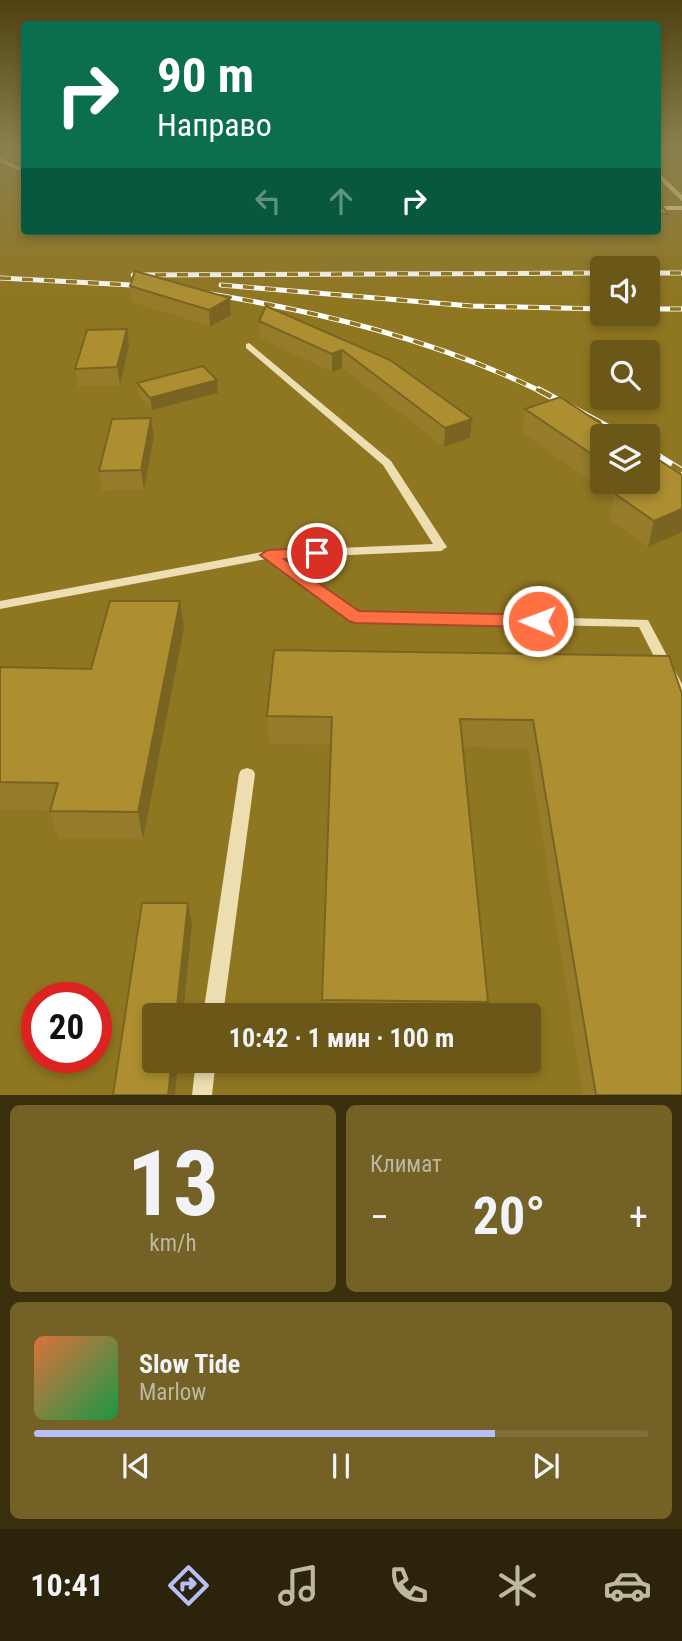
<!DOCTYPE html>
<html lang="ru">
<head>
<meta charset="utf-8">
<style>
	:root { --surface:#6b5819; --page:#736126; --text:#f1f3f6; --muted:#beb8a2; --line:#7e6e38; --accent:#b8bef7 }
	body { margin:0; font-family:"Roboto Condensed",sans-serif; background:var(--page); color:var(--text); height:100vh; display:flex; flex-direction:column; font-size:26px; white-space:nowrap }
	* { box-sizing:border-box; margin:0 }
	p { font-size:23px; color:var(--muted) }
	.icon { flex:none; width:38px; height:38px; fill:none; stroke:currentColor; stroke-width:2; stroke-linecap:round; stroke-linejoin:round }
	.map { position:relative; height:1095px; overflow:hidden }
	.drawer { display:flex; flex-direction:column; gap:10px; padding:10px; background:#3b300e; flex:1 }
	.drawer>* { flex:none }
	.guide { position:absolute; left:21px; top:21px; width:640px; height:214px; border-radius:7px; box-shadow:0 4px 10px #0003; background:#0b6e4f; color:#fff; overflow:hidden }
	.controls { position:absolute; left:590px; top:256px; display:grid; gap:14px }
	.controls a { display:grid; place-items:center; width:70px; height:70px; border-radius:7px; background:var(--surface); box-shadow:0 4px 10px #0003; font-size:35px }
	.speed { position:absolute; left:21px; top:982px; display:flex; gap:14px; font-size:35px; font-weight:700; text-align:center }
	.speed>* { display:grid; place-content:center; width:91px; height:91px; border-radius:50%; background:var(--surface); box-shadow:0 4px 10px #0003; line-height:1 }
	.speed .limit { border:10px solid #d22; background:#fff; color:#111 }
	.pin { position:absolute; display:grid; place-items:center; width:60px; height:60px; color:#fff; margin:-30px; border:4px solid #fff; border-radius:50%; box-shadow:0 2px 7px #0007 }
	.me { position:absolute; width:77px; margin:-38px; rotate:271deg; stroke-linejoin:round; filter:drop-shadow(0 0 5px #0008) }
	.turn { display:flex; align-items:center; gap:24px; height:147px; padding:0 21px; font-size:32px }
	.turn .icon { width:91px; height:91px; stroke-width:2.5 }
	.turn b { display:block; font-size:49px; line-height:60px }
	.lanes { display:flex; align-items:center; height:66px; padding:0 21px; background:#0003; justify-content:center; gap:35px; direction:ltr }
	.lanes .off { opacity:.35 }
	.big { font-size:52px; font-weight:700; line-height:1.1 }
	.drawer .card { flex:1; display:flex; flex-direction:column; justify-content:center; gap:10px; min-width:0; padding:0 24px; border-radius:10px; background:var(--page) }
	.drawer .dial { align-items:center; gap:0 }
	.dial b { font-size:91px; line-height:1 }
	.song { display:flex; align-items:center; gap:21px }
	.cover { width:84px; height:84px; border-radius:10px; background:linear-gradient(135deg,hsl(20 70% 55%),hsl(140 70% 35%)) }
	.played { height:7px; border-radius:4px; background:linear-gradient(90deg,var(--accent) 75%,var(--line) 75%) }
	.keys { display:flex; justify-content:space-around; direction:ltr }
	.heat { display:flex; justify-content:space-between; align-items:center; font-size:38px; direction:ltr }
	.drawer .tiles { flex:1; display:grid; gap:10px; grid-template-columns:1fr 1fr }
	.card:last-child { grid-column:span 2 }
	.trip { position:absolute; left:142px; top:1003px; width:399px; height:70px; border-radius:7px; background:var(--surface); box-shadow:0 4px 10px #0003; font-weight:700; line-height:70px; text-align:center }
	.tab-bar { display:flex; height:112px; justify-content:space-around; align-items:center; background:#2b230a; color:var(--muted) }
	.tab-bar .icon { width:49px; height:49px }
	.tab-bar .active { color:var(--accent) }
	.tab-bar b { font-size:32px; color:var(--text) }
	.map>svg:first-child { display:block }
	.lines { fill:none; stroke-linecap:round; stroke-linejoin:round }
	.minor { fill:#ecdeb1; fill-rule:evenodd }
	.rail-far1-casing { stroke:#fff; stroke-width:5 }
	.rail-casing { stroke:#fff; stroke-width:7 }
	.rail-far1 { stroke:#8f7621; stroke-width:3.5; stroke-dasharray:11; stroke-linecap:butt }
	.rail { stroke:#8f7621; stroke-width:4.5; stroke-dasharray:14; stroke-linecap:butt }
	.wall { fill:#957b2a }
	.shaded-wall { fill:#796422 }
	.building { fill:#ad8f31; stroke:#796422; stroke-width:2 }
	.route { fill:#ff7043; stroke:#a6492c; stroke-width:2 }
</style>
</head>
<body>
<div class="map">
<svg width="682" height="1095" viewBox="0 0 682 1095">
	<rect width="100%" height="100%" fill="#8f7621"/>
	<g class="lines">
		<g class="minor">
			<polygon points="0,158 22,168 23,169 18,170 0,162"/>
			<polygon points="658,172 682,195 682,201 658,178"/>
			<rect x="658" y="206" width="24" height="4"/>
			<polygon points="249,343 391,461 447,547 441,551 281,558 358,613 648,620 682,684 682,703 677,702 639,627 355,621 350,620 266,559 0,609 0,601 268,551 433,544 383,465 246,348 246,344"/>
			<polygon points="247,768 253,770 255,774 223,1015 203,1015 239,774 241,770"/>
			<polygon points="196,1060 216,1060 212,1095 192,1095"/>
		</g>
		<defs>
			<g id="rail-far1">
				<polyline points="648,273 682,273"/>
				<polyline points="133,275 602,273"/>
				<polyline points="0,278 150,286"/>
				<polyline points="221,285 471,306 602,309"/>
				<path d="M199,292C317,311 434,339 542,392"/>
				<polyline points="648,309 682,309"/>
			</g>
			<g id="rail">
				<polyline points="539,390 624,436"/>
				<polyline points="648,450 682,471"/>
			</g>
		</defs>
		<use href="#rail-far1" class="rail-far1-casing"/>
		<use href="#rail" class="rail-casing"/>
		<use href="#rail-far1" class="rail-far1"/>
		<use href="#rail" class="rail"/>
	</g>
	<g class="wall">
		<polygon points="658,146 682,146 682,163 674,160 658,161"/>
		<polygon points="658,200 668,214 665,232 427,231 658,231"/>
		<polygon points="130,286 230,298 231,315 210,327 132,302"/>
		<polygon points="266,306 472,419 470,438 444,447 342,368 332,372 260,338 259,321"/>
		<polygon points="127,329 129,346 120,385 78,387 75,369"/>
		<polygon points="217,380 218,393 152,410 139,395 137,383"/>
		<polygon points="525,409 602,436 602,481 648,481 682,475 648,547 609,519 614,497 522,433"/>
		<polygon points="151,418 154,437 144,490 102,491 99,471"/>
		<polygon points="184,628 143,839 58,839 50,811 0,810 0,667 91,669"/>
		<polygon points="669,656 682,1095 583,1095 528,748 462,747 488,1002 486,1015 323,1015 331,745 269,744 267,716"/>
	</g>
	<g class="shaded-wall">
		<polygon points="230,298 231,315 210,327 209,310"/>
		<polygon points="127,329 129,346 120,385 117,367"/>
		<polygon points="342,350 342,368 332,372 332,354"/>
		<polygon points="217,380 218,393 152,410 150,398"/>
		<polygon points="151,418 154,437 144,490 141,470"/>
		<polygon points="472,419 470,438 444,447 445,428"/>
		<polygon points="682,509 682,532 648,547 654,521"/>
		<polygon points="180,601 184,628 143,839 138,812"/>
		<polygon points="188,903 192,924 183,1015 176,1015"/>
		<polygon points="172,1060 178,1060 175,1095 168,1095"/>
	</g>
	<g class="building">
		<polygon points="658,200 668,214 658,214"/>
		<polygon points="135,271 230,298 209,310 130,286"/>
		<polygon points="266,306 390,360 472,419 445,428 342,350 332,354 259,321"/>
		<polygon points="127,329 117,367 75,369 87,330"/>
		<polygon points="203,366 217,380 150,398 137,383"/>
		<polygon points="560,397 620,436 602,436 602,461 525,409"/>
		<polygon points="151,418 141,470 99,471 112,419"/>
		<polygon points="648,453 682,475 682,509 654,521 614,493 637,484 633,481 648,481"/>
		<polygon points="110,601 180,601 138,812 50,811 58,783 0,782 0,667 91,669"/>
		<polygon points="274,650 669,656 682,694 682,1095 596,1095 533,720 460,719 488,1002 322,1000 332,717 267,716"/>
		<polygon points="142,903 188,903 176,1015 154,1015 154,1060 172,1060 168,1095 113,1095"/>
	</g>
	<linearGradient id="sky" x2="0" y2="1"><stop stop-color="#4f4112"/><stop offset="0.49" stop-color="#8a7f4e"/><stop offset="1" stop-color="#8a7f4e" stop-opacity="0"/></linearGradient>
	<rect width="682" height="299" fill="url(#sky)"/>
	<polygon class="route" points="317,548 325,553 323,556 284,559 359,611 538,615 547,621 538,627 355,623 349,621 260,555 268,550"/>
</svg>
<div class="controls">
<a><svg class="icon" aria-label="sound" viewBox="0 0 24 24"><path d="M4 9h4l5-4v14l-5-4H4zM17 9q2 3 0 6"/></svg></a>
<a><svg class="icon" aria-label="search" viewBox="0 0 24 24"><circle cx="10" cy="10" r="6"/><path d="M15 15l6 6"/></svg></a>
<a><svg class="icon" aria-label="layers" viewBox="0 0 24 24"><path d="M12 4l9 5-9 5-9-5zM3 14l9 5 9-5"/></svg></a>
</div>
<div class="speed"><div class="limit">20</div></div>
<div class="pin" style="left:317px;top:553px;background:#d93025"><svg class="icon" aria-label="arrive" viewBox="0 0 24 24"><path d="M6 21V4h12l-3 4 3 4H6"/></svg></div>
<svg class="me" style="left:538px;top:621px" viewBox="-20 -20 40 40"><circle r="17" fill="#ff7043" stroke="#fff" stroke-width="3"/><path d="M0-11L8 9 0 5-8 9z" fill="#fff"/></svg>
<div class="trip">10:42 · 1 мин · 100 m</div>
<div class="guide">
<div class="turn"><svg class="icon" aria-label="right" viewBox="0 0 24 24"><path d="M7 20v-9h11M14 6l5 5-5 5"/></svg><div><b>90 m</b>Направо</div></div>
<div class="lanes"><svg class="icon off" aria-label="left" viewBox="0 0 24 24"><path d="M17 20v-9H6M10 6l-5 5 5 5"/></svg><svg class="icon off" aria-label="ahead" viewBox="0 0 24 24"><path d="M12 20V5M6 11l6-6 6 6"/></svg><svg class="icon" aria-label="right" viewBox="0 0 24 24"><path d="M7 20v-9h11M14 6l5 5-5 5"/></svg></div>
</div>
</div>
<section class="drawer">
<div class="tiles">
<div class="card dial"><b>13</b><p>km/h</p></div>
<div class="card"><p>Климат</p>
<div class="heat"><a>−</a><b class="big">20°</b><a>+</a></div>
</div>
<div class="card">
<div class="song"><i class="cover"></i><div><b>Slow Tide</b><p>Marlow</p></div></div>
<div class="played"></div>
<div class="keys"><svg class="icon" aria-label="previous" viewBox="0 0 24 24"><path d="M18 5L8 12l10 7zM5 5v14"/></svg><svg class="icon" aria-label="pause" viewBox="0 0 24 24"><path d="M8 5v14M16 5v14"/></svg><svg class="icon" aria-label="next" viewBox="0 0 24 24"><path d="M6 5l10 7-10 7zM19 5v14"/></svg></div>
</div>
</div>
</section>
<nav class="tab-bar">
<b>10:41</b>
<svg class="icon active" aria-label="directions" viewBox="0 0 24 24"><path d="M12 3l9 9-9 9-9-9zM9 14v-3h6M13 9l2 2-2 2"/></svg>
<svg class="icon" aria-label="music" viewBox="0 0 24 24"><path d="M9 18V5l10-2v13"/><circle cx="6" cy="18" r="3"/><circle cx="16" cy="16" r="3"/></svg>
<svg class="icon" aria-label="phone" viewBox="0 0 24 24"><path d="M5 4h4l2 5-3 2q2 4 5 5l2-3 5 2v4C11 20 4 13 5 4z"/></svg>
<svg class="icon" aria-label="climate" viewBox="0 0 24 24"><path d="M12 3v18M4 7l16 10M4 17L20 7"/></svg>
<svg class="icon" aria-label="car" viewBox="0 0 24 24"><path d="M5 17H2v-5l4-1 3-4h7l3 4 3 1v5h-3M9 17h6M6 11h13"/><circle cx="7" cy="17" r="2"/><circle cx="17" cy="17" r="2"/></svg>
</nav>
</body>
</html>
